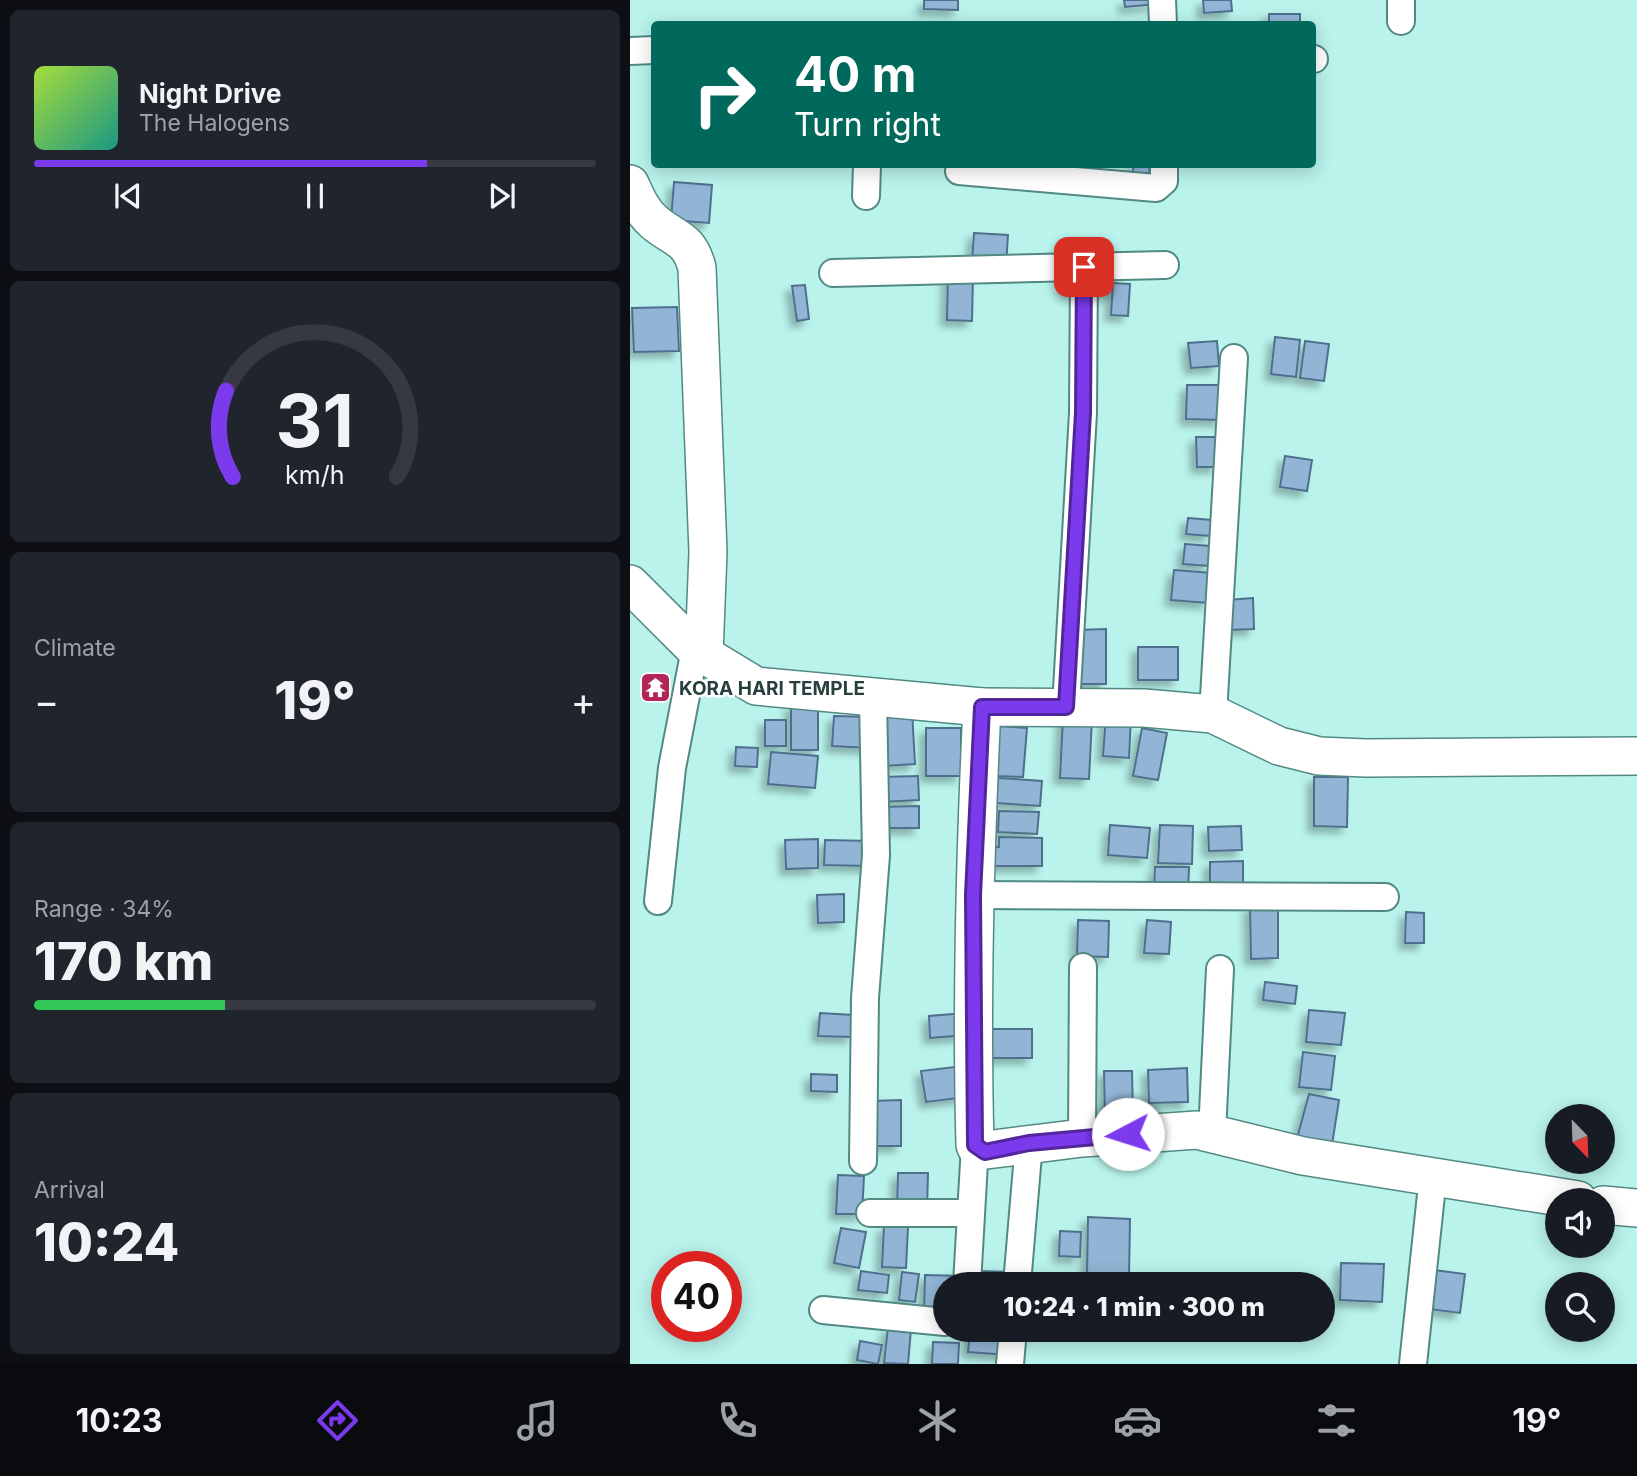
<!DOCTYPE html>
<html lang="en">
<head>
<meta charset="utf-8">
<style>
	:root { --surface:#171b24; --page:#20242c; --text:#f1f3f6; --muted:#9ea1a6; --line:#363941; --accent:#7c3aed }
	body { margin:0; font-family:Inter,sans-serif; background:var(--page); color:var(--text); height:100vh; display:flex; flex-direction:column; font-size:26px; white-space:nowrap }
	* { box-sizing:border-box; margin:0 }
	p { font-size:23px; color:var(--muted) }
	.icon { flex:none; width:38px; height:38px; fill:none; stroke:currentColor; stroke-width:2; stroke-linecap:round; stroke-linejoin:round }
	.map { position:relative; flex:1; overflow:hidden }
	.sheet { display:flex; flex-direction:column; gap:10px; padding:10px; background:#0d0f14; width:630px }
	.sheet>* { flex:none }
	.banner { position:absolute; left:21px; top:21px; width:665px; height:147px; border-radius:7px; box-shadow:0 4px 18px #0003; background:#00695c; color:#fff; overflow:hidden }
	.needle { width:46px; rotate:157deg }
	.buttons { position:absolute; left:915px; top:1104px; display:grid; gap:14px }
	.buttons a { display:grid; place-items:center; width:70px; height:70px; border-radius:50%; background:var(--surface); box-shadow:0 4px 18px #0003; font-size:35px }
	.speed { position:absolute; left:21px; top:1251px; display:flex; gap:14px; font-size:35px; font-weight:700; text-align:center }
	.speed>* { display:grid; place-content:center; width:91px; height:91px; border-radius:50%; background:var(--surface); box-shadow:0 4px 18px #0003; line-height:1 }
	.speed .limit { border:10px solid #d22; background:#fff; color:#111 }
	.pin { position:absolute; display:grid; place-items:center; width:60px; height:60px; color:#fff; margin:-30px; border-radius:14px; box-shadow:0 4px 10px #0006 }
	.me { position:absolute; width:77px; margin:-38px; rotate:265deg; stroke-linejoin:round; filter:drop-shadow(0 0 5px #0008) }
	.turn { display:flex; align-items:center; gap:24px; height:147px; padding:0 28px; font-size:32px }
	.turn .icon { width:91px; height:91px; stroke-width:2.5 }
	.turn b { display:block; font-size:49px; line-height:60px }
	.big { font-size:52px; font-weight:800; line-height:1.1 }
	.sheet .tile { flex:1; display:flex; flex-direction:column; justify-content:center; gap:10px; min-width:0; padding:0 24px; border-radius:10px; background:var(--page) }
	.sheet .dial { align-items:center; gap:0 }
	.dial svg { height:182px; overflow:visible; fill:none; stroke:var(--line); stroke-width:7; stroke-linecap:round; text-anchor:middle }
	.dial text { fill:var(--text); stroke:none }
	.song { display:flex; align-items:center; gap:21px }
	.cover { width:84px; height:84px; border-radius:10px; background:linear-gradient(135deg,hsl(80 70% 55%),hsl(170 70% 35%)) }
	.played { height:7px; border-radius:4px; background:linear-gradient(90deg,var(--accent) 70%,var(--line) 70%) }
	.keys { display:flex; justify-content:space-around; direction:ltr }
	.heat { display:flex; justify-content:space-between; align-items:center; font-size:38px; direction:ltr }
	.charge { height:10px; border-radius:5px; background:linear-gradient(90deg,#34c759 34%,var(--line) 0) }
	.trip { position:absolute; left:303px; top:1272px; width:402px; height:70px; border-radius:35px; background:var(--surface); box-shadow:0 4px 18px #0003; font-weight:800; line-height:70px; text-align:center }
	.tabs { display:flex; height:112px; justify-content:space-around; align-items:center; background:#090b0e; color:var(--muted) }
	.tabs .icon { width:49px; height:49px }
	.tabs .active { color:var(--accent) }
	.tabs b { font-size:32px; color:var(--text) }
	main { display:flex; flex:1; min-height:0 }
	.map>svg:first-child { display:block }
	.building { fill:#92b5d5; stroke:#50708d; stroke-width:2; filter:url(#shadow) }
	.lines { fill:none; stroke-linecap:round; stroke-linejoin:round }
	.street-casing { stroke:#528983; stroke-width:30 }
	.secondary-casing { stroke:#528983; stroke-width:40 }
	.street { stroke:#fff; stroke-width:26 }
	.secondary { stroke:#fff; stroke-width:37 }
	.route-casing { stroke:#51269a; stroke-width:18 }
	.route { stroke:#7c3aed; stroke-width:12 }
	.labels { text-anchor:middle; dominant-baseline:central; stroke-width:5; stroke-linejoin:round; paint-order:stroke }
	.poi-label { font-size:19px; font-weight:bold; fill:#28403d; stroke:#fff; text-anchor:start }
</style>
</head>
<body>
<main>
<section class="sheet">
<div class="tile">
<div class="song"><i class="cover"></i><div><b>Night Drive</b><p>The Halogens</p></div></div>
<div class="played"></div>
<div class="keys"><svg class="icon" aria-label="previous" viewBox="0 0 24 24"><path d="M18 5L8 12l10 7zM5 5v14"/></svg><svg class="icon" aria-label="pause" viewBox="0 0 24 24"><path d="M8 5v14M16 5v14"/></svg><svg class="icon" aria-label="next" viewBox="0 0 24 24"><path d="M6 5l10 7-10 7zM19 5v14"/></svg></div>
</div>
<div class="tile dial"><svg viewBox="0 0 100 80">
<path d="M14 69A42 42 0 1 1 86 69"/>
<path d="M14 69A42 42 0 0 1 11 31" stroke="#7c3aed"/>
<text x="50" y="56" font-size="32" font-weight="700">31</text>
<text x="50" y="72" font-size="11">km/h</text>
</svg></div>
<div class="tile"><p>Climate</p>
<div class="heat"><a>−</a><b class="big">19°</b><a>+</a></div>
</div>
<div class="tile"><p>Range · 34%</p><b class="big">170 km</b><div class="charge"></div></div>
<div class="tile"><p>Arrival</p><b class="big">10:24</b></div>
</section>
<div class="map">
<svg width="1007" height="1364" viewBox="0 0 1007 1364">
	<defs>
		<filter id="shadow"><feDropShadow dx="-6" dy="6" stdDeviation="3.5" flood-color="#0004"/></filter>
	</defs>
	<rect width="100%" height="100%" fill="#b9f3ec"/>
	<g class="building">
		<polygon points="294,0 328,0 328,10 294,9"/>
		<polygon points="494,0 527,0 527,4 495,7"/>
		<polygon points="573,0 601,0 602,11 574,13"/>
		<rect x="639" y="14" width="31" height="10"/>
		<polygon points="504,164 520,164 518,185 501,184"/>
		<polygon points="44,182 82,185 79,223 41,220"/>
		<polygon points="344,233 378,235 376,265 342,263"/>
		<polygon points="318,276 343,276 342,321 317,320"/>
		<polygon points="483,283 500,284 498,316 481,315"/>
		<polygon points="175,285 179,319 167,321 162,286"/>
		<polygon points="47,307 49,351 4,352 2,308"/>
		<polygon points="645,337 670,340 666,377 641,374"/>
		<polygon points="587,341 589,366 561,368 558,343"/>
		<polygon points="675,341 699,344 694,381 670,378"/>
		<polygon points="557,385 593,385 592,420 556,419"/>
		<polygon points="566,437 586,437 587,467 567,467"/>
		<polygon points="655,456 682,460 677,491 650,487"/>
		<polygon points="558,518 582,520 580,536 556,534"/>
		<polygon points="555,544 580,546 579,566 553,564"/>
		<polygon points="544,570 582,573 578,603 541,600"/>
		<polygon points="623,598 624,629 598,630 597,600"/>
		<polygon points="476,629 476,684 448,684 447,630"/>
		<rect x="508" y="647" width="40" height="33"/>
		<rect x="161" y="705" width="27" height="45"/>
		<polygon points="282,710 285,764 253,766 250,711"/>
		<polygon points="476,715 501,717 499,758 473,756"/>
		<polygon points="204,716 241,717 240,748 202,746"/>
		<polygon points="433,717 462,719 459,779 430,778"/>
		<rect x="135" y="720" width="21" height="26"/>
		<polygon points="369,726 397,728 393,777 366,776"/>
		<rect x="296" y="728" width="35" height="48"/>
		<polygon points="512,728 537,733 528,780 503,776"/>
		<polygon points="106,747 128,748 127,767 105,766"/>
		<polygon points="141,752 188,756 185,788 138,784"/>
		<polygon points="288,776 289,800 250,802 249,777"/>
		<polygon points="684,777 718,777 717,827 684,826"/>
		<polygon points="368,778 412,781 410,806 366,803"/>
		<polygon points="289,806 289,828 248,828 249,807"/>
		<polygon points="369,811 409,812 407,834 368,832"/>
		<polygon points="480,825 520,828 517,858 478,855"/>
		<polygon points="530,825 563,826 562,864 528,863"/>
		<polygon points="611,826 612,850 579,851 578,827"/>
		<polygon points="369,837 412,838 412,866 361,866 362,847 369,847"/>
		<polygon points="188,839 188,868 156,869 155,840"/>
		<polygon points="195,840 241,841 240,866 194,865"/>
		<polygon points="613,861 613,889 580,889 580,862"/>
		<polygon points="525,867 559,867 558,892 524,891"/>
		<polygon points="214,894 214,922 188,923 187,895"/>
		<polygon points="620,906 648,906 648,958 621,959"/>
		<polygon points="776,912 794,913 794,943 775,943"/>
		<polygon points="448,920 479,921 478,957 447,956"/>
		<polygon points="517,920 541,922 539,954 514,953"/>
		<polygon points="635,982 667,986 665,1004 633,1000"/>
		<polygon points="679,1010 715,1013 711,1045 676,1042"/>
		<polygon points="190,1013 223,1015 222,1037 188,1036"/>
		<polygon points="335,1013 336,1035 300,1038 299,1016"/>
		<rect x="356" y="1029" width="46" height="29"/>
		<polygon points="673,1052 705,1056 701,1090 669,1087"/>
		<polygon points="333,1066 337,1097 296,1102 291,1071"/>
		<polygon points="557,1068 558,1102 519,1103 518,1070"/>
		<polygon points="474,1071 502,1071 503,1118 475,1118"/>
		<polygon points="181,1074 207,1075 207,1092 181,1091"/>
		<polygon points="679,1094 709,1100 701,1151 665,1146"/>
		<polygon points="271,1100 271,1146 239,1146 240,1101"/>
		<polygon points="268,1173 298,1173 297,1210 267,1210"/>
		<polygon points="208,1175 234,1176 232,1214 206,1214"/>
		<polygon points="458,1217 500,1219 499,1275 457,1274"/>
		<polygon points="254,1226 278,1227 276,1268 252,1267"/>
		<polygon points="211,1228 236,1232 229,1268 204,1263"/>
		<polygon points="430,1231 451,1232 450,1257 429,1256"/>
		<polygon points="711,1263 754,1264 752,1302 710,1300"/>
		<polygon points="804,1270 835,1274 830,1313 799,1309"/>
		<polygon points="231,1271 259,1275 257,1293 228,1290"/>
		<polygon points="347,1271 382,1272 381,1284 347,1284"/>
		<polygon points="272,1272 289,1274 285,1302 269,1300"/>
		<polygon points="295,1275 332,1276 332,1284 315,1284 315,1315 294,1315"/>
		<polygon points="258,1327 281,1329 278,1364 254,1363"/>
		<polygon points="340,1330 381,1330 379,1355 338,1352"/>
		<polygon points="230,1341 252,1345 248,1364 227,1360"/>
		<polygon points="303,1342 329,1343 328,1364 302,1364"/>
	</g>
	<g class="lines">
		<defs>
			<g id="street">
				<polyline points="532,0 533,24"/>
				<polyline points="771,0 771,21"/>
				<polyline points="0,51 24,50"/>
				<polyline points="682,59 684,59"/>
				<polyline points="329,171 526,188 534,181 534,164"/>
				<polyline points="236,196 237,164"/>
				<polyline points="203,273 535,265"/>
				<polyline points="436,707 453,413 454,267"/>
				<polyline points="583,714 604,358"/>
				<polyline points="343,895 755,897"/>
				<polyline points="28,901 42,768 65,649"/>
				<polyline points="582,1133 590,969"/>
				<polyline points="452,1138 453,967"/>
				<polyline points="233,1161 235,998 246,855 243,698"/>
				<polyline points="240,1213 340,1213"/>
				<polyline points="337,1284 345,1145"/>
				<polyline points="387,1284 399,1143"/>
				<polyline points="193,1310 315,1322"/>
				<polyline points="380,1364 383,1330"/>
				<polyline points="783,1364 803,1176"/>
			</g>
			<g id="secondary">
				<path d="M0,184C6,197 12,212 24,222C45,240 59,237 67,268L78,552L74,654"/>
				<polyline points="0,584 65,649 126,686 352,707"/>
				<path d="M948,1200L673,1156L567,1130L452,1138L348,1151L345,1145C341,999 345,853 352,707L514,708L583,714L649,746L689,756L736,758L1007,756"/>
				<polyline points="973,1205 1007,1208"/>
			</g>
		</defs>
		<use href="#street" class="street-casing"/>
		<use href="#secondary" class="secondary-casing"/>
		<use href="#street" class="street"/>
		<use href="#secondary" class="secondary"/>
	</g>
	<g class="lines">
		<defs>
			<polyline id="route" points="454,267 453,413 436,707 352,707 343,895 345,1145 355,1152 399,1143 498,1134"/>
		</defs>
		<use href="#route" class="route-casing"/>
		<use href="#route" class="route"/>
	</g>
	<defs>
		<symbol id="temple-square" viewBox="-11 -11 22 22"><rect x="-9" y="-9" width="18" height="18" rx="4" fill="#b42557" stroke="#fff"/><path d="M0-6L5-2H3V0L6.5 2.5H4V6H1.5V3h-3V6H-4V2.5H-6.5L-3 0V-2H-5Z" fill="#fff"/></symbol>
	</defs>
	<g fill-rule="evenodd">
		<use href="#temple-square" x="8" y="670" width="35" height="35"/>
	</g>
	<g class="labels">
		<g class="poi-label">
			<text x="49" y="688">KORA HARI TEMPLE</text>
		</g>
	</g>
</svg>
<div class="buttons">
<a><svg class="needle" viewBox="-14 -14 28 28"><path d="M0-13l5 13h-10z" fill="#e53935"/><path d="M0 13l5-13h-10z" fill="#9ea1a6"/></svg></a>
<a><svg class="icon" aria-label="sound" viewBox="0 0 24 24"><path d="M4 9h4l5-4v14l-5-4H4zM17 9q2 3 0 6"/></svg></a>
<a><svg class="icon" aria-label="search" viewBox="0 0 24 24"><circle cx="10" cy="10" r="6"/><path d="M15 15l6 6"/></svg></a>
</div>
<div class="speed"><div class="limit">40</div></div>
<div class="pin" style="left:454px;top:267px;background:#d93025"><svg class="icon" aria-label="arrive" viewBox="0 0 24 24"><path d="M6 21V4h12l-3 4 3 4H6"/></svg></div>
<svg class="me" style="left:498px;top:1134px" viewBox="-20 -20 40 40"><circle r="19" fill="#fff"/><path d="M0-13L10 11 0 6-10 11z" fill="#7c3aed"/></svg>
<div class="trip">10:24 · 1 min · 300 m</div>
<div class="banner">
<div class="turn"><svg class="icon" aria-label="right" viewBox="0 0 24 24"><path d="M7 20v-9h11M14 6l5 5-5 5"/></svg><div><b>40 m</b>Turn right</div></div>
</div>
</div>
</main>
<nav class="tabs">
<b>10:23</b>
<svg class="icon active" aria-label="directions" viewBox="0 0 24 24"><path d="M12 3l9 9-9 9-9-9zM9 14v-3h6M13 9l2 2-2 2"/></svg>
<svg class="icon" aria-label="music" viewBox="0 0 24 24"><path d="M9 18V5l10-2v13"/><circle cx="6" cy="18" r="3"/><circle cx="16" cy="16" r="3"/></svg>
<svg class="icon" aria-label="phone" viewBox="0 0 24 24"><path d="M5 4h4l2 5-3 2q2 4 5 5l2-3 5 2v4C11 20 4 13 5 4z"/></svg>
<svg class="icon" aria-label="climate" viewBox="0 0 24 24"><path d="M12 3v18M4 7l16 10M4 17L20 7"/></svg>
<svg class="icon" aria-label="car" viewBox="0 0 24 24"><path d="M5 17H2v-5l4-1 3-4h7l3 4 3 1v5h-3M9 17h6M6 11h13"/><circle cx="7" cy="17" r="2"/><circle cx="17" cy="17" r="2"/></svg>
<svg class="icon" aria-label="filters" viewBox="0 0 24 24"><path d="M4 7h16M4 17h16"/><circle cx="9" cy="7" r="2"/><circle cx="15" cy="17" r="2"/></svg>
<b>19°</b>
</nav>
</body>
</html>
